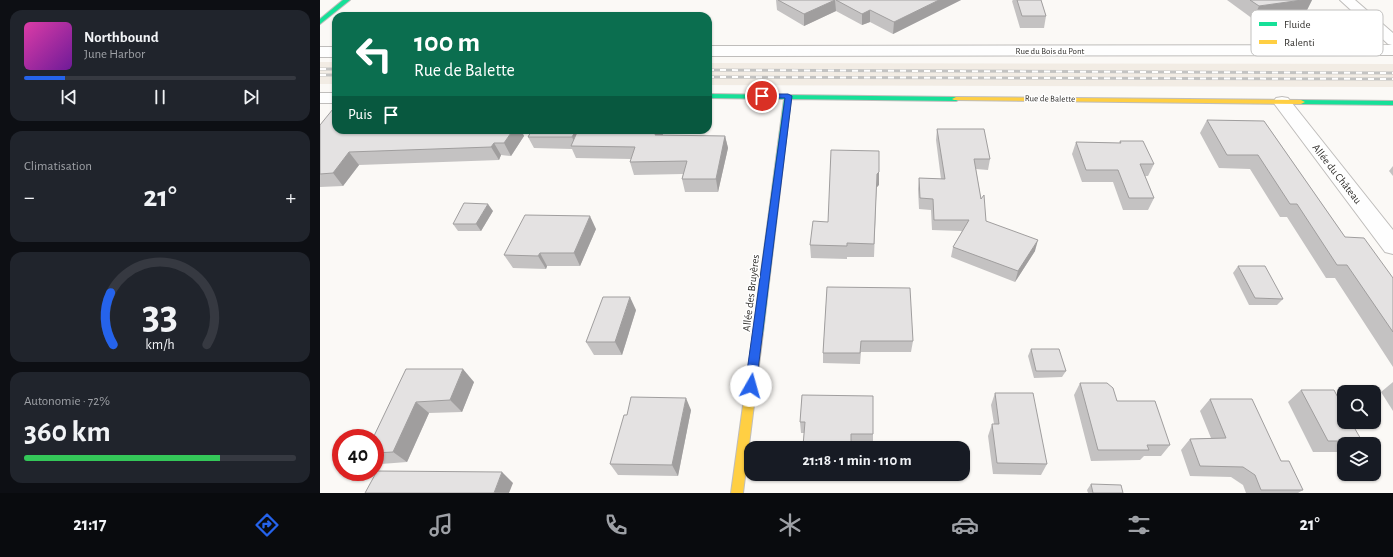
<!DOCTYPE html>
<html lang="fr">
<head>
<meta charset="utf-8">
<style>
	:root { --surface:#171b24; --page:#20242c; --text:#f1f3f6; --muted:#9ea1a6; --line:#363941; --accent:#2563eb }
	body { margin:0; font-family:"Alegreya Sans",sans-serif; background:var(--page); color:var(--text); height:100vh; display:flex; flex-direction:column; font-size:15px; white-space:nowrap }
	* { box-sizing:border-box; margin:0 }
	p { font-size:13px; color:var(--muted) }
	.icon { flex:none; width:22px; height:22px; fill:none; stroke:currentColor; stroke-width:2; stroke-linecap:round; stroke-linejoin:round }
	.map { position:relative; flex:1; overflow:hidden }
	.drawer { display:flex; flex-direction:column; gap:10px; padding:10px; background:#0d0f14; width:320px }
	.drawer>* { flex:none }
	.banner { position:absolute; left:12px; top:12px; width:380px; height:122px; border-radius:12px; box-shadow:0 1px 3px #0004; background:#0b6e4f; color:#fff; overflow:hidden }
	.buttons { position:absolute; left:1017px; top:385px; display:grid; gap:8px }
	.buttons a { display:grid; place-items:center; width:44px; height:44px; border-radius:8px; background:var(--surface); box-shadow:0 1px 3px #0004; font-size:20px }
	.speed { position:absolute; left:12px; top:429px; display:flex; gap:8px; font-size:20px; font-weight:700; text-align:center }
	.speed>* { display:grid; place-content:center; width:52px; height:52px; border-radius:50%; background:var(--surface); box-shadow:0 1px 3px #0004; line-height:1 }
	.speed .limit { border:6px solid #d22; background:#fff; color:#111 }
	.pin { position:absolute; display:grid; place-items:center; width:34px; height:34px; color:#fff; margin:-17px; border:2px solid #fff; border-radius:50%; box-shadow:0 1px 4px #0007 }
	.me { position:absolute; width:44px; margin:-22px; rotate:7deg; stroke-linejoin:round; filter:drop-shadow(0 0 3px #0008) }
	.turn { display:flex; align-items:center; gap:14px; height:84px; padding:0 16px; font-size:18px }
	.turn .icon { width:52px; height:52px; stroke-width:2.5 }
	.turn b { display:block; font-size:28px; line-height:34px }
	.then { display:flex; align-items:center; height:38px; padding:0 16px; background:#0003; gap:8px; font-size:15px }
	.big { font-size:30px; font-weight:600; line-height:1.1 }
	.drawer .card { flex:1; display:flex; flex-direction:column; justify-content:center; gap:6px; min-width:0; padding:0 14px; border-radius:12px; background:var(--page) }
	.drawer .dial { align-items:center; gap:0 }
	.dial svg { height:104px; overflow:visible; fill:none; stroke:var(--line); stroke-width:7; stroke-linecap:round; text-anchor:middle }
	.dial text { fill:var(--text); stroke:none }
	.song { display:flex; align-items:center; gap:12px }
	.cover { width:48px; height:48px; border-radius:6px; background:linear-gradient(135deg,hsl(320 70% 55%),hsl(280 70% 35%)) }
	.played { height:4px; border-radius:2px; background:linear-gradient(90deg,var(--accent) 15%,var(--line) 15%) }
	.keys { display:flex; justify-content:space-around; direction:ltr }
	.heat { display:flex; justify-content:space-between; align-items:center; font-size:22px; direction:ltr }
	.charge { height:6px; border-radius:3px; background:linear-gradient(90deg,#34c759 72%,var(--line) 0) }
	.trip { position:absolute; left:424px; top:441px; width:226px; height:40px; border-radius:12px; background:var(--surface); box-shadow:0 1px 3px #0004; font-weight:600; line-height:40px; text-align:center }
	.tabs { display:flex; height:64px; justify-content:space-around; align-items:center; background:#090b0e; color:var(--muted) }
	.tabs .icon { width:28px; height:28px }
	.tabs .selected { color:var(--accent) }
	.tabs b { font-size:18px; color:var(--text) }
	main { display:flex; flex:1; min-height:0 }
	.map>svg:first-child { display:block }
	.built { fill:#f2ece4 }
	.lines { fill:none; stroke-linecap:round; stroke-linejoin:round }
	.street-casing { stroke:#bfbdbb; stroke-width:2 }
	.fast-casing { stroke:#bfbdbb; stroke-width:2 }
	.slow-casing { stroke:#bfbdbb; stroke-width:2 }
	.street { fill:#fefefe; fill-rule:evenodd }
	.fast { fill:#16e098; fill-rule:evenodd }
	.slow { fill:#ffcf43; fill-rule:evenodd }
	.rail-casing { stroke:#c3c3c2; stroke-width:3 }
	.rail { stroke:#fff; stroke-width:2; stroke-dasharray:6; stroke-linecap:butt }
	.wall { fill:#c4c2c2 }
	.shaded-wall { fill:#a09e9e }
	.building { fill:#e4e2e2; stroke:#a09e9e }
	.route { fill:#2563eb; stroke:#184099 }
	.labels { text-anchor:middle; dominant-baseline:central; stroke-width:3; stroke-linejoin:round; paint-order:stroke }
	.far-street-label { font-size:9px; fill:#32302d; stroke:#fff }
	.street-label { font-size:11px; fill:#32302d; stroke:#fff }
	.key { fill:#fff; stroke:#c2c1c0; stroke-width:1 }
	.key-label { font-size:11px; fill:#32302d }
</style>
</head>
<body>
<main>
<section class="drawer">
<div class="card">
<div class="song"><i class="cover"></i><div><b>Northbound</b><p>June Harbor</p></div></div>
<div class="played"></div>
<div class="keys"><svg class="icon" aria-label="previous" viewBox="0 0 24 24"><path d="M18 5L8 12l10 7zM5 5v14"/></svg><svg class="icon" aria-label="pause" viewBox="0 0 24 24"><path d="M8 5v14M16 5v14"/></svg><svg class="icon" aria-label="next" viewBox="0 0 24 24"><path d="M6 5l10 7-10 7zM19 5v14"/></svg></div>
</div>
<div class="card"><p>Climatisation</p>
<div class="heat"><a>−</a><b class="big">21°</b><a>+</a></div>
</div>
<div class="card dial"><svg viewBox="0 0 100 80">
<path d="M14 69A42 42 0 1 1 86 69"/>
<path d="M14 69A42 42 0 0 1 12 29" stroke="#2563eb"/>
<text x="50" y="56" font-size="32" font-weight="700">33</text>
<text x="50" y="72" font-size="11">km/h</text>
</svg></div>
<div class="card"><p>Autonomie · 72%</p><b class="big">360 km</b><div class="charge"></div></div>
</section>
<div class="map">
<svg width="1073" height="493" viewBox="0 0 1073 493">
	<rect width="100%" height="100%" fill="#fbf9f6"/>
	<g class="built">
		<rect x="0" y="62" width="16" height="22"/>
		<polygon points="388,63 1073,64 1073,87 388,85"/>
	</g>
	<g class="lines">
		<defs>
			<g id="street">
				<polygon points="1020,0 1035,0 1073,33 1073,55 388,56 388,46 1072,45 1068,44"/>
				<rect x="0" y="47" width="16" height="10"/>
				<rect x="0" y="93" width="16" height="10"/>
				<polygon points="962,97 968,98 1073,230 1073,254 1065,252 956,106 953,102 956,98"/>
			</g>
			<g id="fast">
				<polygon points="23,0 30,0 0,24 0,19"/>
				<polygon points="388,94 636,97 640,99 636,101 471,99 443,333 442,336 438,337 434,336 433,333 464,99 388,98"/>
				<polygon points="978,100 1073,101 1073,105 981,104 977,102"/>
			</g>
			<g id="slow">
				<polygon points="636,97 981,100 985,102 981,104 634,100 632,99"/>
				<polygon points="438,329 442,330 443,333 423,493 411,493 433,333 434,330"/>
			</g>
		</defs>
		<use href="#street" class="street-casing"/>
		<use href="#fast" class="fast-casing"/>
		<use href="#slow" class="slow-casing"/>
		<use href="#street" class="street"/>
		<use href="#fast" class="fast"/>
		<use href="#slow" class="slow"/>
		<defs>
			<g id="rail">
				<polyline points="0,69 16,69"/>
				<polyline points="388,70 1073,73"/>
				<polyline points="0,75 16,75"/>
				<polyline points="388,77 1073,79"/>
			</g>
		</defs>
		<use href="#rail" class="rail-casing"/>
		<use href="#rail" class="rail"/>
	</g>
	<g class="wall">
		<polygon points="456,0 641,0 573,34 550,22 542,25 516,11 484,26 457,10"/>
		<polygon points="693,0 721,0 726,16 724,28 700,28 692,1"/>
		<polygon points="907,0 992,0 987,10 933,19"/>
		<polygon points="887,120 944,121 1025,237 1073,278 1073,367 1015,278 1006,278 967,217 960,217 930,169 899,168 880,133"/>
		<polygon points="0,125 16,130 201,130 204,136 191,156 181,155 179,160 39,165 23,186 0,187"/>
		<polygon points="617,129 670,159 668,170 656,169 661,199 666,221 715,251 695,282 631,257 633,247 642,231 612,230 611,210 599,209 598,189 599,178 621,179 616,140"/>
		<polygon points="212,130 341,130 343,135 405,136 408,148 398,192 365,192 362,179 363,174 314,175 310,162 311,159 256,158 252,149 214,148 208,137"/>
		<polygon points="800,141 834,164 828,176 825,176 834,198 828,210 803,210 793,182 762,182 752,154 756,142 799,143"/>
		<polygon points="1073,166 1073,176 1069,171"/>
		<polygon points="559,185 556,188 554,257 527,257 527,259 491,258 490,245 508,222"/>
		<polygon points="173,211 161,231 138,231 133,224"/>
		<polygon points="276,229 260,266 227,266 226,269 193,268 184,255"/>
		<polygon points="918,266 963,299 957,305 929,305 913,273"/>
		<polygon points="507,287 593,341 591,352 541,352 540,364 503,363 503,353"/>
		<polygon points="316,310 302,355 274,355 266,342"/>
		<polygon points="711,349 746,371 742,377 714,378 708,356"/>
		<polygon points="86,369 154,382 142,412 109,413 87,462 61,464 55,460 55,438"/>
		<polygon points="1073,382 1073,411 1061,392"/>
		<polygon points="760,383 797,401 850,445 841,456 824,456 820,460 771,461 754,395"/>
		<polygon points="981,390 1042,441 1039,444 1024,444 1024,452 993,452 968,402"/>
		<polygon points="675,393 727,464 721,475 673,474 668,436 672,424 674,424 671,405"/>
		<polygon points="482,395 553,434 553,445 532,445 532,448 483,448 484,433 481,433 480,422"/>
		<polygon points="890,399 961,461 983,490 978,493 926,493 923,485 911,477 870,476 861,450 870,439 891,438 880,411"/>
		<polygon points="371,410 358,476 298,475 290,464"/>
		<polygon points="487,474 531,474 531,476 488,476"/>
		<polygon points="771,484 803,493 768,493 767,490"/>
	</g>
	<g class="shaded-wall">
		<polygon points="515,0 516,11 484,26 484,14"/>
		<polygon points="619,0 641,0 573,34 574,22"/>
		<polygon points="982,0 992,0 987,10 933,19 939,6"/>
		<polygon points="550,10 550,22 542,25 542,14"/>
		<polygon points="193,130 201,130 204,136 191,156 184,143"/>
		<polygon points="256,130 267,130 256,146 252,137"/>
		<polygon points="337,130 341,130 343,135 335,135"/>
		<polygon points="405,136 408,148 398,192 396,179"/>
		<polygon points="174,143 181,155 179,160 171,147"/>
		<polygon points="29,152 39,165 23,186 13,173"/>
		<polygon points="559,172 559,185 556,188 554,257 557,174"/>
		<polygon points="168,204 173,211 161,231 156,224"/>
		<polygon points="270,216 276,229 260,266 254,253"/>
		<polygon points="718,240 715,251 695,282 698,271"/>
		<polygon points="220,253 227,266 226,269 218,256"/>
		<polygon points="310,297 316,310 302,355 295,342"/>
		<polygon points="143,369 154,382 142,412 130,400"/>
		<polygon points="366,398 371,410 358,476 352,465"/>
		<polygon points="96,402 109,413 87,462 73,452"/>
		<polygon points="182,472 193,483 189,493 174,493"/>
	</g>
	<g class="building">
		<polygon points="458,0 515,0 484,14"/>
		<polygon points="516,0 619,0 574,22 550,10 542,14"/>
		<polygon points="697,0 721,0 726,16 702,16"/>
		<polygon points="930,0 982,0 939,6"/>
		<polygon points="13,109 16,109 16,130 193,130 184,143 174,143 171,147 29,152 13,173 0,174 0,125"/>
		<polygon points="887,120 944,121 1025,237 1044,238 1073,278 1073,332 1027,265 1017,265 977,204 970,204 938,155 907,155"/>
		<polygon points="617,129 664,129 670,159 654,159 661,199 664,195 666,221 718,240 698,271 633,247 649,220 614,220 613,199 600,198 599,178 625,179"/>
		<polygon points="212,130 256,130 252,137 208,137"/>
		<polygon points="258,130 337,130 335,135 405,136 396,179 362,179 367,161 310,162 315,147 251,146"/>
		<polygon points="800,141 823,141 834,164 820,164 834,198 809,198 798,170 766,170 756,142 801,143"/>
		<polygon points="511,150 559,151 559,172 557,174 554,244 527,243 527,246 490,245 493,221 508,222"/>
		<polygon points="144,203 168,204 156,224 133,224"/>
		<polygon points="205,215 270,216 254,253 220,253 218,256 184,255"/>
		<polygon points="918,266 945,266 963,299 935,298"/>
		<polygon points="507,287 590,288 593,341 541,341 540,353 503,353"/>
		<polygon points="283,297 310,297 295,342 266,342"/>
		<polygon points="711,349 739,349 746,371 716,371"/>
		<polygon points="86,369 143,369 130,400 96,402 73,452 55,453 55,438 53,438"/>
		<polygon points="760,383 787,383 793,388 797,401 835,401 850,445 827,445 829,450 778,450"/>
		<polygon points="981,390 1014,390 1024,409 1024,422 1031,422 1042,441 1008,441"/>
		<polygon points="675,393 713,393 727,464 677,463 672,424 679,424"/>
		<polygon points="482,395 553,396 553,434 531,434 531,448 486,448 483,446 485,422 480,422"/>
		<polygon points="311,397 366,398 352,465 290,464 304,415 307,415"/>
		<polygon points="890,399 932,399 961,461 969,461 983,490 941,490 935,475 923,467 880,466 870,439 906,438"/>
		<polygon points="57,471 182,472 174,493 45,493"/>
		<polygon points="771,484 801,485 803,493 773,493"/>
	</g>
	<polygon class="route" points="442,94 468,94 472,96 436,386 434,390 431,391 427,390 425,386 465,98 439,98 439,95"/>
	<g class="labels">
		<g class="far-street-label">
			<text x="730" y="51">Rue du Bois du Pont</text>
			<text transform="translate(730 99) rotate(1)">Rue de Balette</text>
		</g>
		<g class="street-label">
			<text transform="translate(1017 174) rotate(52)">Allée du Château</text>
			<text transform="translate(431 293) rotate(-83)">Allée des Bruyères</text>
		</g>
	</g>
	<rect x="931" y="10" width="132" height="46" rx="6" class="key"/>
	<rect x="939" y="22" width="18" height="4" fill="#16e098"/>
	<rect x="939" y="40" width="18" height="4" fill="#ffcf43"/>
	<g class="key-label">
		<text x="964" y="28">Fluide</text>
		<text x="964" y="46">Ralenti</text>
	</g>
</svg>
<div class="buttons">
<a><svg class="icon" aria-label="search" viewBox="0 0 24 24"><circle cx="10" cy="10" r="6"/><path d="M15 15l6 6"/></svg></a>
<a><svg class="icon" aria-label="layers" viewBox="0 0 24 24"><path d="M12 4l9 5-9 5-9-5zM3 14l9 5 9-5"/></svg></a>
</div>
<div class="speed"><div class="limit">40</div></div>
<div class="pin" style="left:442px;top:96px;background:#d93025"><svg class="icon" aria-label="arrive" viewBox="0 0 24 24"><path d="M6 21V4h12l-3 4 3 4H6"/></svg></div>
<svg class="me" style="left:431px;top:386px" viewBox="-20 -20 40 40"><circle r="19" fill="#fff"/><path d="M0-13L10 11 0 6-10 11z" fill="#2563eb"/></svg>
<div class="trip">21:18 · 1 min · 110 m</div>
<div class="banner">
<div class="turn"><svg class="icon" aria-label="left" viewBox="0 0 24 24"><path d="M17 20v-9H6M10 6l-5 5 5 5"/></svg><div><b>100 m</b>Rue de Balette</div></div>
<div class="then">Puis<svg class="icon" aria-label="arrive" viewBox="0 0 24 24"><path d="M6 21V4h12l-3 4 3 4H6"/></svg></div>
</div>
</div>
</main>
<nav class="tabs">
<b>21:17</b>
<svg class="icon selected" aria-label="directions" viewBox="0 0 24 24"><path d="M12 3l9 9-9 9-9-9zM9 14v-3h6M13 9l2 2-2 2"/></svg>
<svg class="icon" aria-label="music" viewBox="0 0 24 24"><path d="M9 18V5l10-2v13"/><circle cx="6" cy="18" r="3"/><circle cx="16" cy="16" r="3"/></svg>
<svg class="icon" aria-label="phone" viewBox="0 0 24 24"><path d="M5 4h4l2 5-3 2q2 4 5 5l2-3 5 2v4C11 20 4 13 5 4z"/></svg>
<svg class="icon" aria-label="climate" viewBox="0 0 24 24"><path d="M12 3v18M4 7l16 10M4 17L20 7"/></svg>
<svg class="icon" aria-label="car" viewBox="0 0 24 24"><path d="M5 17H2v-5l4-1 3-4h7l3 4 3 1v5h-3M9 17h6M6 11h13"/><circle cx="7" cy="17" r="2"/><circle cx="17" cy="17" r="2"/></svg>
<svg class="icon" aria-label="filters" viewBox="0 0 24 24"><path d="M4 7h16M4 17h16"/><circle cx="9" cy="7" r="2"/><circle cx="15" cy="17" r="2"/></svg>
<b>21°</b>
</nav>
</body>
</html>
